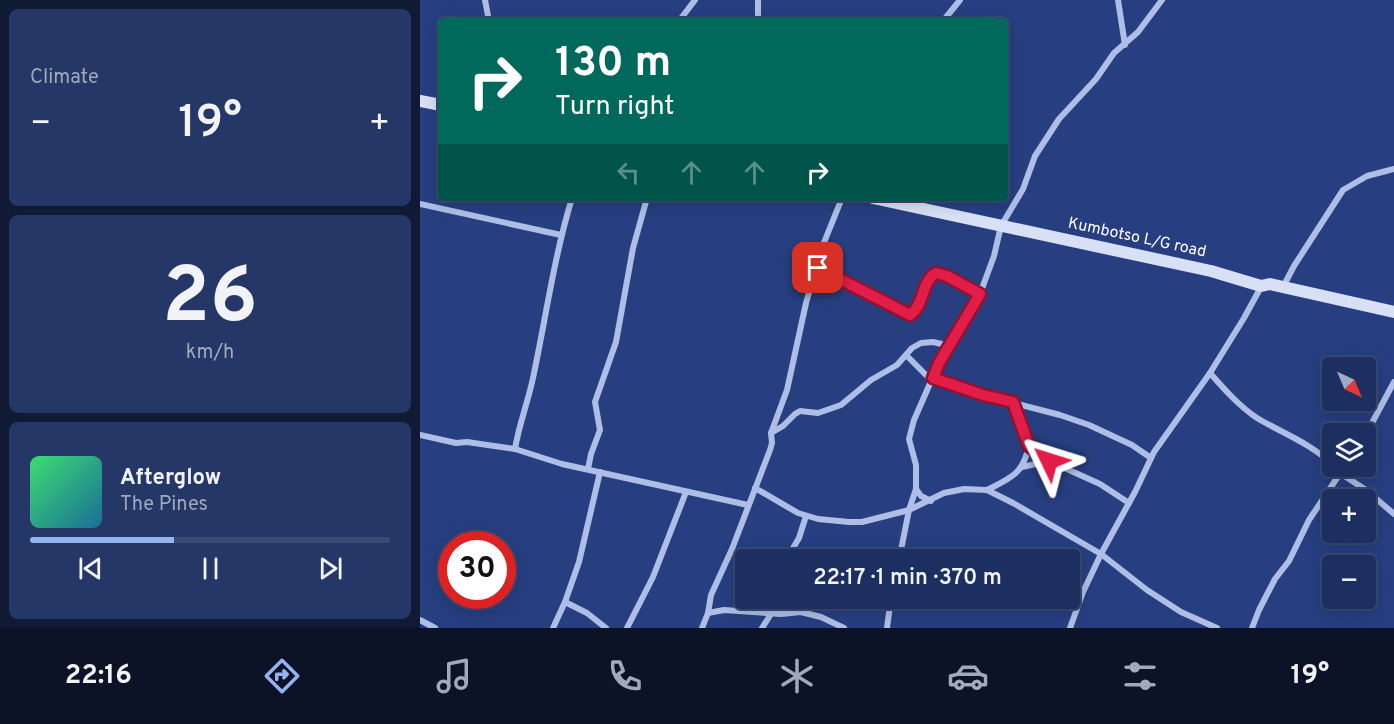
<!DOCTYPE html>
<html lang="en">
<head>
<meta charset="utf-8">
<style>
	:root { --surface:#1d2f60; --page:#253766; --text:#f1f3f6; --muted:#a0a9bd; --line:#3b4a75; --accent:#95b2f1 }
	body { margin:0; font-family:Overpass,sans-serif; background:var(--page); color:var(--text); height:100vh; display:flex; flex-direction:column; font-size:22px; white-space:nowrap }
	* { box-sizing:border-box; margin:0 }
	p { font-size:20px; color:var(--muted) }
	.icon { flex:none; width:33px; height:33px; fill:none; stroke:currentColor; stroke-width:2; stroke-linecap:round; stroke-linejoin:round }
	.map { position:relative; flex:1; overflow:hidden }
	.side { display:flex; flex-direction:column; gap:9px; padding:9px; background:#101a35; width:420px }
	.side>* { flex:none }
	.banner { position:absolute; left:18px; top:18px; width:570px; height:183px; border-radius:6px; box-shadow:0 3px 15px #0003,0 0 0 2px var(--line); background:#00695c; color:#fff; overflow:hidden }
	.needle { width:39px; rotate:136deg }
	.fabs { position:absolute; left:902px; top:357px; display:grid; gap:12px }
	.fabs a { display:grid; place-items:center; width:54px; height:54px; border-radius:6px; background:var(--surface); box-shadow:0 3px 15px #0003,0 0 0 2px var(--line); font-size:30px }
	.speed { position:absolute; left:18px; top:531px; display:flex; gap:12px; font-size:30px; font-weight:700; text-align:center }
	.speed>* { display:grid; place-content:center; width:78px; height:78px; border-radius:50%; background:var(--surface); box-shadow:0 3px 15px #0003,0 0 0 2px var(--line); line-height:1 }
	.speed .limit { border:9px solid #d22; background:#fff; color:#111 }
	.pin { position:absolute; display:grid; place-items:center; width:51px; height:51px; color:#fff; margin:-26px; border-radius:12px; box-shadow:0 3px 9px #0006 }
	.me { position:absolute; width:66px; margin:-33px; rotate:311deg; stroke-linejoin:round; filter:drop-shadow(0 0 4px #0008) }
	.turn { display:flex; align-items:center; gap:21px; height:126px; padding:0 18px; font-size:27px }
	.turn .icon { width:78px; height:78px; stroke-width:2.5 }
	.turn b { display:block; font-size:42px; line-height:51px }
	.lanes { display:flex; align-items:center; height:57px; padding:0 18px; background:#0003; justify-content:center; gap:30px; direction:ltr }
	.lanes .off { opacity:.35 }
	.big { font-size:45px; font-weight:600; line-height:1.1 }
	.side .card { flex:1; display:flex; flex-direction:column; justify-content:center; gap:9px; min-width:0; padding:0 21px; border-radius:9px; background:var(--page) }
	.side .dial { align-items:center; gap:0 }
	.dial b { font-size:78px; line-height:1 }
	.song { display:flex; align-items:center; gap:18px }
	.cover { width:72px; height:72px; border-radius:9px; background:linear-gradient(135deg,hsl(140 70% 55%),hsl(200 70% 35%)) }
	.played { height:6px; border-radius:3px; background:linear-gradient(90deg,var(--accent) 40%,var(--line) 40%) }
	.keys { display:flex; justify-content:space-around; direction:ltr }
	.heat { display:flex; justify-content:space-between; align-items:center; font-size:33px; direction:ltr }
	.trip { position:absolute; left:315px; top:549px; width:345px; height:60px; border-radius:6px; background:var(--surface); box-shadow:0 3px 15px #0003,0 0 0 2px var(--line); font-weight:600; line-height:60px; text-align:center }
	.menu { display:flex; height:96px; justify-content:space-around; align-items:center; background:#0c1326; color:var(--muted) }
	.menu .icon { width:42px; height:42px }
	.menu .selected { color:var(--accent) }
	.menu b { font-size:27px; color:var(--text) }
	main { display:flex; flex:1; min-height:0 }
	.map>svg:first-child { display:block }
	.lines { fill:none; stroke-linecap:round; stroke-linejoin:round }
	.street { stroke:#aebee6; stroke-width:6 }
	.secondary { stroke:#d8e0f6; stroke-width:12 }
	.route-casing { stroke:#92132f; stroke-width:15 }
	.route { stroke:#e11d48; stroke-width:10 }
	.labels { text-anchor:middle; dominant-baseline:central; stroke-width:6; stroke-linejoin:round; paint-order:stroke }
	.street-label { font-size:16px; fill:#fff; stroke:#273f80 }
</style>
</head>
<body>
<main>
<section class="side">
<div class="card"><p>Climate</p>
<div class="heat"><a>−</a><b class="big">19°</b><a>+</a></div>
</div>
<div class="card dial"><b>26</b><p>km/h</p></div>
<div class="card">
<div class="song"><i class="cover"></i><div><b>Afterglow</b><p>The Pines</p></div></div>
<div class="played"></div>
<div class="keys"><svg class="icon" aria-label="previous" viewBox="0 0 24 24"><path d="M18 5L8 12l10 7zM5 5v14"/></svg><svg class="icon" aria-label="pause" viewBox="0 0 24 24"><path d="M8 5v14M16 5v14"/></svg><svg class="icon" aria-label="next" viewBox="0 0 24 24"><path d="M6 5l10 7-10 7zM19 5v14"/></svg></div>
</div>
</section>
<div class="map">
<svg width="974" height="628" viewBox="0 0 974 628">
	<rect width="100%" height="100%" fill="#273f80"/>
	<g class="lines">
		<g class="street">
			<polyline points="65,0 69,21"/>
			<polyline points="338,0 338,21"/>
			<polyline points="698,0 705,45"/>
			<polyline points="259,21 275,0"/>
			<polyline points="523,21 540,0"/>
			<polyline points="0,204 141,235"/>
			<path d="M398,268L490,315C504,306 501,282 516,273L527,276L560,294"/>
			<polyline points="863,287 874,266 923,190 947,176 974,169"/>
			<polyline points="486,355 507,376 563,395 640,415 669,425 712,445 731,458"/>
			<path d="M790,373C804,389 819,406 837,418C862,433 890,443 912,464"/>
			<polyline points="593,402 609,446 629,461 680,484 709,503"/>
			<polyline points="351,433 363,426 375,414 380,411 398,413 421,405 451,380 477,365 492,348 501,343 513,342 530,346"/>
			<polyline points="0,435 36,443 47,442 95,449 142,464 328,505"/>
			<polyline points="945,436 974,382"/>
			<path d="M95,449C99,424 108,402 113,378C126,317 134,257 152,198"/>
			<polyline points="915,466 920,473 946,490 974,514"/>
			<polyline points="602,467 629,461"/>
			<polyline points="168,469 171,454 180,430 175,402 196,342 213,248 227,198"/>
			<polyline points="335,488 378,513 398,519 429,522 442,522 489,510 524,493 544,489 567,490 593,503 681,554 727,590 761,612 797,628"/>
			<polyline points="496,489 501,496 511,501"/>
			<path d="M567,490C591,478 603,474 609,446"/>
			<polyline points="366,560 379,538 386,516"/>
			<polyline points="479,560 489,510 496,489 496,465 489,439 494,420 519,363 560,294 574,256 581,226 603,189 615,156 639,119 676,79 694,53 718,32 742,0"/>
			<polyline points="145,602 167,613 186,628"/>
			<polyline points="288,613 304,610 361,614 381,612 401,617 424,628"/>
			<polyline points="347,613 349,598"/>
			<polyline points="0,620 15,628"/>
			<polyline points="133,628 145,602 159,562 180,472"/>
			<polyline points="207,628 233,577 266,492"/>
			<polyline points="282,628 288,613 291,595 312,549 350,450 352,443 351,433 367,390 386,303 403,245 422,198"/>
			<polyline points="342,628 351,614"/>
			<polyline points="467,628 471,598"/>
			<polyline points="650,628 663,592 681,554 715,492 734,452 790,373 824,318 841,287"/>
			<polyline points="832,628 839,610 855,579 869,561 889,520 925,466"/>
		</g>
		<g class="secondary">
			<polyline points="0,101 21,105"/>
			<polyline points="453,198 791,271 841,286 850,284 974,312"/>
		</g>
	</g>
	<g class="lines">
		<defs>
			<path id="route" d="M398,268L490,315C504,306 501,282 516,273L527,276L560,294L519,363L513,378L563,395L593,402L609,446L629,461"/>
		</defs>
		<use href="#route" class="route-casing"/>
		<use href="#route" class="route"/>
	</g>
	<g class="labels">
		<g class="street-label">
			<text transform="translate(717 238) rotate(12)">Kumbotso L/G road</text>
		</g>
	</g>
</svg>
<div class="fabs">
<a><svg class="needle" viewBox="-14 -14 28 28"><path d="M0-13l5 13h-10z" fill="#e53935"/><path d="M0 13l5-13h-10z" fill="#a0a9bd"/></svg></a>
<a><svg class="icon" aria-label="layers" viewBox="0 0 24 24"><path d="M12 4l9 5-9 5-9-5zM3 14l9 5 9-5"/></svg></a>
<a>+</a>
<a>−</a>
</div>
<div class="speed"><div class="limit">30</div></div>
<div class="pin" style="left:398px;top:268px;background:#d93025"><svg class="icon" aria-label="arrive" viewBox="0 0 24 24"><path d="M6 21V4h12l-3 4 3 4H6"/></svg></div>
<svg class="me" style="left:629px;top:461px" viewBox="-20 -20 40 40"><path d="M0-17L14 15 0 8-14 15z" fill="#e11d48" stroke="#fff" stroke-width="4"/></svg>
<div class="trip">22:17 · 1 min · 370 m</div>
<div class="banner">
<div class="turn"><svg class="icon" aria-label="right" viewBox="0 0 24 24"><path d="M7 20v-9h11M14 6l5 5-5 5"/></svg><div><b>130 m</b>Turn right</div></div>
<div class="lanes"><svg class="icon off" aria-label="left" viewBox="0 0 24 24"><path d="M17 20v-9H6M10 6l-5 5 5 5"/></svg><svg class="icon off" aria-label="ahead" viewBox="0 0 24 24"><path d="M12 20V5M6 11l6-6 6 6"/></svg><svg class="icon off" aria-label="ahead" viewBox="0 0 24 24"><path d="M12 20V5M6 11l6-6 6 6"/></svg><svg class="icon" aria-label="right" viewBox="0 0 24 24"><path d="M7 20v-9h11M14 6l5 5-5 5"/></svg></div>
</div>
</div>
</main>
<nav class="menu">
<b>22:16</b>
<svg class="icon selected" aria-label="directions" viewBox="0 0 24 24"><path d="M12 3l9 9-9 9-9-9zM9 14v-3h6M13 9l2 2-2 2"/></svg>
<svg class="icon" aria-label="music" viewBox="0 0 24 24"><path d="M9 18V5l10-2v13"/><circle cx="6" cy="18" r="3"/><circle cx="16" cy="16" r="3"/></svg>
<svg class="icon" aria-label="phone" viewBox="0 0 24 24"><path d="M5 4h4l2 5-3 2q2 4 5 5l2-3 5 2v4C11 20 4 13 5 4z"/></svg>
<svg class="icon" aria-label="climate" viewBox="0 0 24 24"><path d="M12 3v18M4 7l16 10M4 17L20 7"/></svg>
<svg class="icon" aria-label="car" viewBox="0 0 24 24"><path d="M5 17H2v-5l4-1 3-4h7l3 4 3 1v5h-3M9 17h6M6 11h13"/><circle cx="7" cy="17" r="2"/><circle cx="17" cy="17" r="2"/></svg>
<svg class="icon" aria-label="filters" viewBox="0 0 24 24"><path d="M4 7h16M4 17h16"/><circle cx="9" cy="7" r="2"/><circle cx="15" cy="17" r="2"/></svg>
<b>19°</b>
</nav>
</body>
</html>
